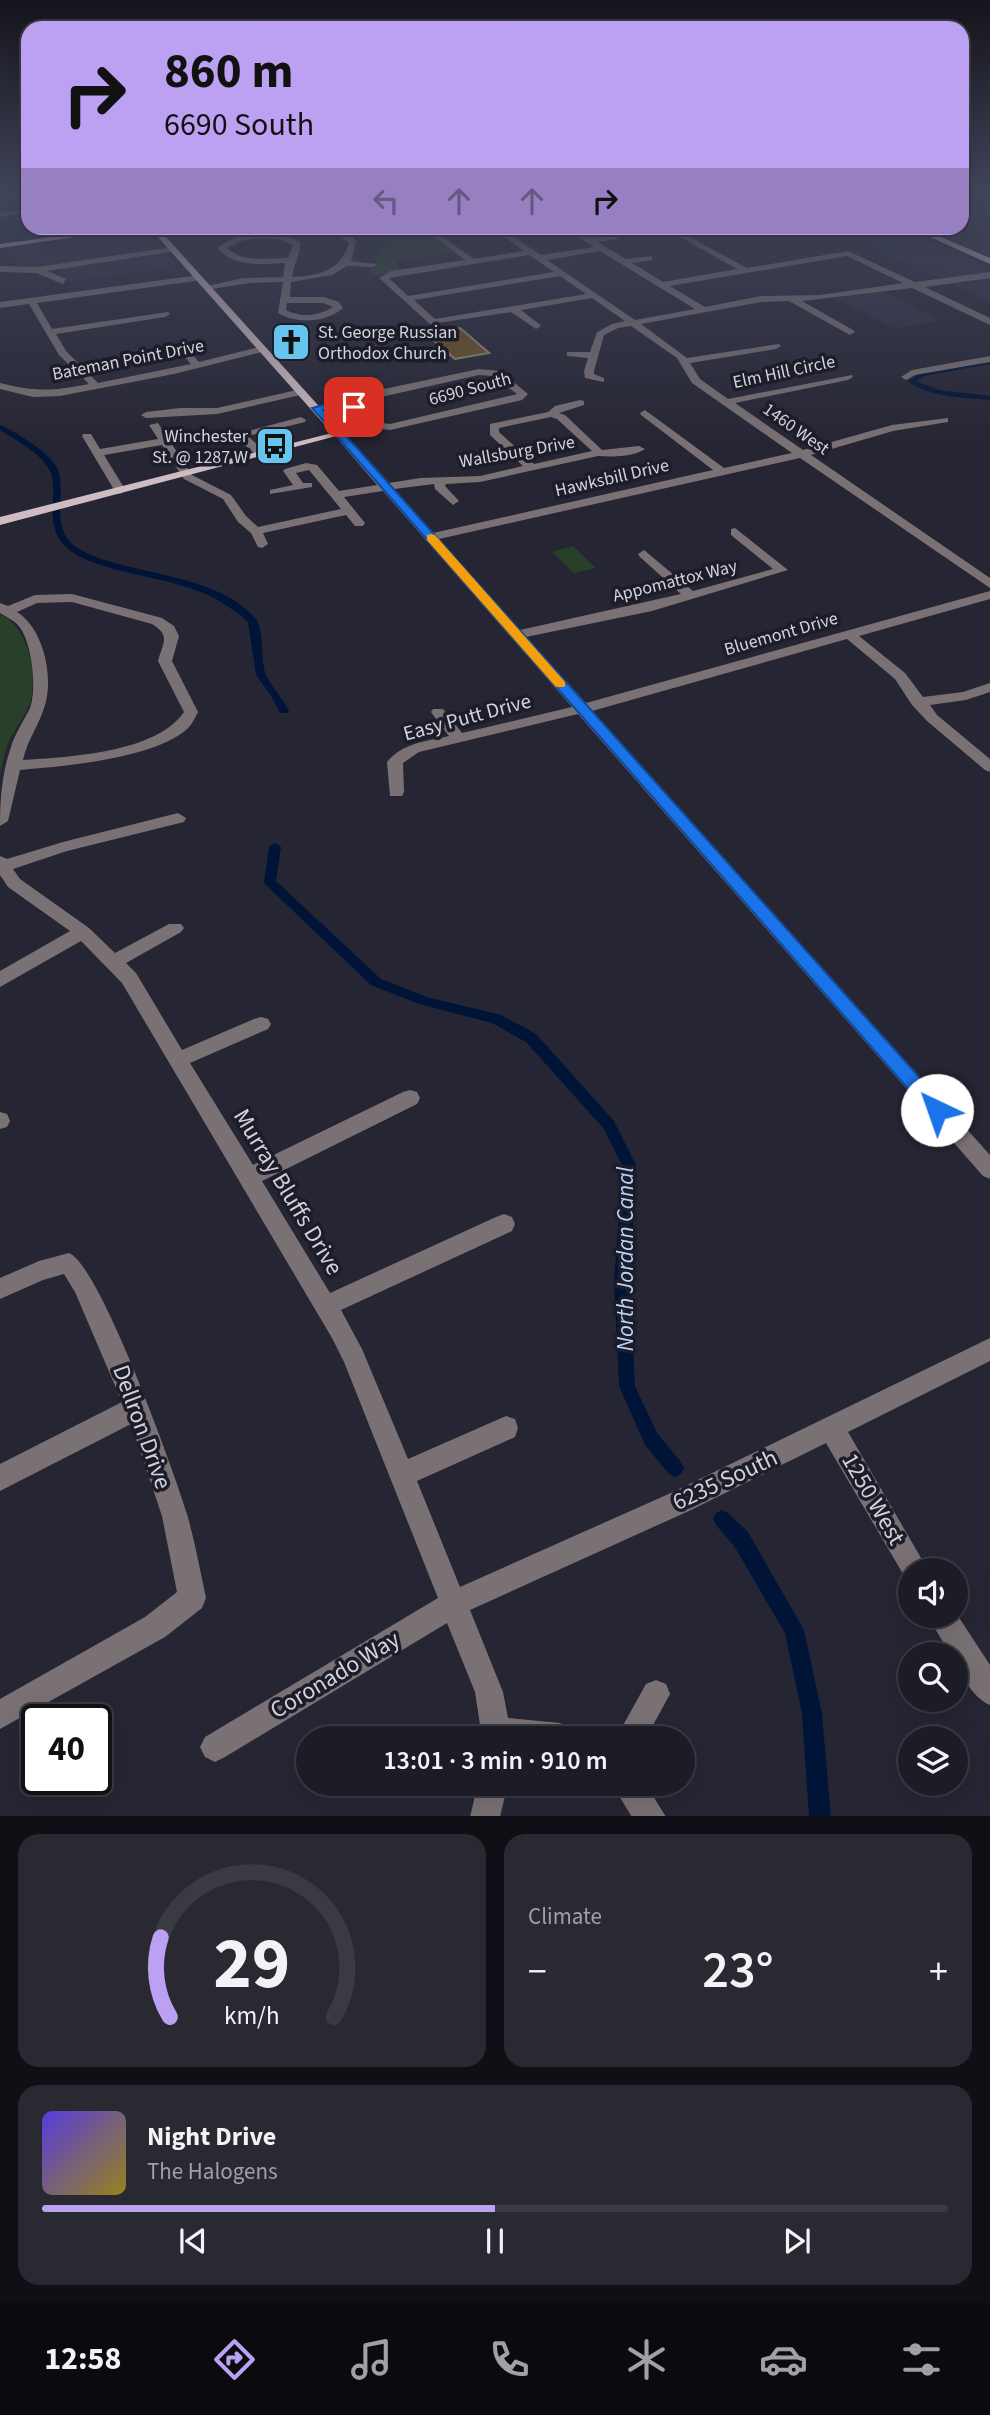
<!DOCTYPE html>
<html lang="en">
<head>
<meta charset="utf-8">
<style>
	:root { --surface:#1c1c26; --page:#292932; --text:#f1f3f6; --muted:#a0a1a7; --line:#3a3a43; --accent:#bca0f2 }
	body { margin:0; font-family:"Source Sans 3",sans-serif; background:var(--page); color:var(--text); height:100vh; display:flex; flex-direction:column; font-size:26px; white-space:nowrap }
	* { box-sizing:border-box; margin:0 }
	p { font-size:23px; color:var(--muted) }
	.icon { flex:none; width:38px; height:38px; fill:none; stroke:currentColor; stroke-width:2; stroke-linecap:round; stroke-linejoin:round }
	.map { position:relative; height:1816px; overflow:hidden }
	.details { display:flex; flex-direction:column; gap:18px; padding:18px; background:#0f0f15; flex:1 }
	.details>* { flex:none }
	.guide { position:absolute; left:21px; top:21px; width:948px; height:214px; border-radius:21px; box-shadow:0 7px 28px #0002,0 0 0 2px var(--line); background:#bca0f2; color:#111; overflow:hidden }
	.buttons { position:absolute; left:898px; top:1558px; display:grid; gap:14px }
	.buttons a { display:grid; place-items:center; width:70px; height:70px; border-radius:50%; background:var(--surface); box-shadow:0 7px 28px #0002,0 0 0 2px var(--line); font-size:35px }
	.speed { position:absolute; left:21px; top:1704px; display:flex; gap:14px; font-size:35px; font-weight:700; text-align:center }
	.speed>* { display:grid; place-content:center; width:91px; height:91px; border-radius:50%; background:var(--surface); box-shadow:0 7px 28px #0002,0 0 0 2px var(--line); line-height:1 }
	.speed .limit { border:4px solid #111; border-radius:10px; background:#fff; color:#111 }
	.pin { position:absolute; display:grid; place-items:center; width:60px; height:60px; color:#fff; margin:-30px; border-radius:14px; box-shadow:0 4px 10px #0006 }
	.me { position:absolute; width:77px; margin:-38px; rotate:318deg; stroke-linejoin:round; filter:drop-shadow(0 0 5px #0008) }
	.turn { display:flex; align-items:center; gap:24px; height:147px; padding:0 28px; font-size:32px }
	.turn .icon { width:91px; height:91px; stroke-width:2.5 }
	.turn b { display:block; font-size:49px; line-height:60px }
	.lanes { display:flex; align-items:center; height:66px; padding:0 28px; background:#0003; justify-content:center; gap:35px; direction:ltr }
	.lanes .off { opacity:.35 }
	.big { font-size:52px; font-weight:600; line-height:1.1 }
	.details .tile { flex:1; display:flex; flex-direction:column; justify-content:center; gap:10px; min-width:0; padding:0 24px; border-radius:21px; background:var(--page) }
	.details .dial { align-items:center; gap:0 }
	.dial svg { height:182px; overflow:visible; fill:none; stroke:var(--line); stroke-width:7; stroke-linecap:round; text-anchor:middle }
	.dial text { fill:var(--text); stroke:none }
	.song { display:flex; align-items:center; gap:21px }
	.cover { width:84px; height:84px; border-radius:10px; background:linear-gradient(135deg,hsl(250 70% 55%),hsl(50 70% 35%)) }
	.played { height:7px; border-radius:4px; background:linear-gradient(90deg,var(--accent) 50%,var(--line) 50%) }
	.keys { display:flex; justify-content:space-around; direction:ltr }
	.heat { display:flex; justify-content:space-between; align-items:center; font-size:38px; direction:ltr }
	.details .tiles { flex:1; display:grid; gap:18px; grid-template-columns:1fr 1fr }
	.tile:last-child { grid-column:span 2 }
	.trip { position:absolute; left:296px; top:1726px; width:399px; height:70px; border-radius:35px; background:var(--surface); box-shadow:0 7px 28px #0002,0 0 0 2px var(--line); font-weight:600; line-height:70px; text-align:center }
	.menu { display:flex; height:112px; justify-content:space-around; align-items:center; background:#0b0b0f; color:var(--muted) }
	.menu .icon { width:49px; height:49px }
	.menu .active { color:var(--accent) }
	.menu b { font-size:32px; color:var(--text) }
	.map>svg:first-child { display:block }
	.built { fill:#2f2d41 }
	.green { fill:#28402a }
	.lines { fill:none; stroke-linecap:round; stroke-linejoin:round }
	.canal { fill:#001438; fill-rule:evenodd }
	.building { fill:#6e5020; stroke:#968b7b; stroke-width:2 }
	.minor { fill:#7a7174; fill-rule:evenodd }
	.major { fill:#cfbcc1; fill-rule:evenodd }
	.route { fill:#1a73e8; stroke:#114b97; stroke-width:2 }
	.slow { fill:#f59e0b }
	.labels { text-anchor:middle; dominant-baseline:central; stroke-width:7; stroke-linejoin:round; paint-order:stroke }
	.far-poi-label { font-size:18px; fill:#d2d2db; stroke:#1d1c29; text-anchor:start }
	.far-street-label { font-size:18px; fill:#d2d2db; stroke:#1d1c29 }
	.street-label { font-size:21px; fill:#d2d2db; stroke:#1d1c29 }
	.water-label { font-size:23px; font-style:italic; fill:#bbd5fe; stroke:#1d1c29 }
	.near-street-label { font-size:24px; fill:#d2d2db; stroke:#1d1c29 }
</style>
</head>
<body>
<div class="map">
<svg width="990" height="1817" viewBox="0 0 990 1817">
	<rect width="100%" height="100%" fill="#262533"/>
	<g class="built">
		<polygon points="963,191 990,191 990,256 926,228 962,228"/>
		<polygon points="163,228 223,228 228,232 174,240"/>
		<polygon points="146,229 178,265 69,282 61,270 63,269 60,264 36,267 18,266 6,247"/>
		<polygon points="907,230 990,268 990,302 856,238"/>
		<polygon points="880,289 941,320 894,329 835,298"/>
	</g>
	<g class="green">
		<polygon points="428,232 455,252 397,261 399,271 369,276 385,241 383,239"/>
		<polygon points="573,546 596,568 574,573 552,552"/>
		<path d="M0,614C29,628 39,676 29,705C24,718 14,730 8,743C4,753 3,764 0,774Z"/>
	</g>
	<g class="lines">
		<g class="canal">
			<path d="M990,360V364L925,376L916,381L939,390L990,396V400C963,397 930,398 907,381L921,373Z"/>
			<path d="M0,425C15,431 52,454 58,470C66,493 52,522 70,542C80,552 95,557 108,561C153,575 223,580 255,618C265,630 260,661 266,675C271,686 283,699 289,711L288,713H280L272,697L256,675L248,622C229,605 208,593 183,586C153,576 88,569 66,547C40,523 63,487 47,466C36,450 15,440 0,430Z"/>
			<polygon points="275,843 281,847 276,881 381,979 427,997 501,1015 536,1034 614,1121 636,1165 630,1284 635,1386 657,1433 681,1462 684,1468 681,1474 675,1477 669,1474 645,1445 619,1386 614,1284 622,1165 604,1129 526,1042 492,1023 419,1004 371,985 266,885 264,882 269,847"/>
			<polygon points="722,1510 728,1513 748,1532 804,1630 822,1714 831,1817 809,1817 802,1714 785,1633 734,1546 716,1525 713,1519 716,1513"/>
		</g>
	</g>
	<polygon class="building" points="460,328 466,333 489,353 455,359 426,334"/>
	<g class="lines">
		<g class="minor">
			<polygon points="22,191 28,191 28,194 24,194"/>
			<polygon points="28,209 28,213 0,217 0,213"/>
			<path d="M328,228C340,227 348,232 356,241L351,261L377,264L373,267L347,266L332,275L291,282L290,297H324L339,302L343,308C326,323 297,324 278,313L283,282L249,283L206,290L202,287L243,278L283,277L285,263C262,264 234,268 218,248C239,229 276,229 300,242C302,252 293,265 292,277C318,276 341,271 349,243ZM259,238L279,239L293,245L288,258C268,258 242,263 227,248L241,241ZM287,303H323L333,307C318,316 301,318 286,310Z"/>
			<path d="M422,228H430L474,259L524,251L492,228H501L541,255L594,247L564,228H573L591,238L615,235L618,239L597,242L626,259L652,256V260L632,263L663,282L737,269L664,228H673L747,268L848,251L915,282L990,272V278L925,287L990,318V325L912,288L802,301L853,330L855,332L850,335L789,301L761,302L641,324L687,358L779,344L781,346L776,349L690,363L700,379L728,399L852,375L853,377L848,380L735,403L803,450L892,425L948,418V422L893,431L811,455L990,578V588L800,458L439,539L520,630L681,594L640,557L638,554L644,550L693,591L773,569L731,535V529L735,528L788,570L652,611L526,637L586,703L990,591V599L859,636L905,673L923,697L963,692L990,683V692L966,700L930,705L937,715L990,759V772L985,770L927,721L912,705L895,679L847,639L592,711L990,1155V1179L983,1176L578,714L419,752L403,763L404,792L402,796H390L387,762C402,743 427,741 449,736L431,712L433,709H443L462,733L572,707L383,491L344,497L365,523L363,526H355L346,515L263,533L268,544L262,548L258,547L251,533L238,522L223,499L184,479L162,445L104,455L126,491L120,494L116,493L82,436L83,434H91L100,449L158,439L149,425L158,423L192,475L231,495L246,516L258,527L341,509L309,470L296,473L303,483H312V487L270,494V490L293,485L283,471L285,469L306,463L317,465L339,491L377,485L335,436L334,434L339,431L343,432L389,483L420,478L480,476L523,466L490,435V424L548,412L555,406L580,400L584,401V405L559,413L565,415L602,450L639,446L645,449C633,457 612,457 598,456L480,482L446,484L445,486L459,501L453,505L435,489L434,484L394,489L433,533L713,470L641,415L640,413L645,410L724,468L792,453L692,383L677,358L631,326L618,328L604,335L594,371V374L604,378V382L585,378L584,371L588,358L567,356V352H590L597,332L612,324L625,321L592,298L521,310L539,324L541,326L536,329L511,312L430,324L379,278L391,271L465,260ZM600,251L695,309L635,320L547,260ZM529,255L554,272L408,296L389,278ZM847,256L903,283L820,295L761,296L705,307L670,286ZM560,276L586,294L435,319L414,300ZM551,417L557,419L592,451L534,464L499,432V428Z"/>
			<polygon points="173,247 176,251 47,271 66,279 63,284 36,273 0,272 0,266 37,267"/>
			<path d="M199,275L202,280L37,303L52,329L168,312L170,314L165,317L56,334L66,351L98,383L191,364L183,355L188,345L191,344L196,347L193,355L199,362L263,346L268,349L266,351L174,374L60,396L33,397L0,389V383C36,392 53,391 89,384L59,355L29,304L0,308V302Z"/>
			<polygon points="990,356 990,362 915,375 906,380 901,377 912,370"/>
			<path d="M479,369L500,371L528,394L522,400L390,430L353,425L331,409L317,412L312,409L346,397ZM479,375L493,376L517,394L390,424L360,420L341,406Z"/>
			<polygon points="301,389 306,392 305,394 217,414 146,418 141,415 146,412 180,408 217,408"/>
			<polygon points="301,417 306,420 305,422 248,436 265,452 265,456 257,456 238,439 212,445 207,442"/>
			<path d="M72,594L162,618L174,626L179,636L172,661L198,712C195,718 191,726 186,730C151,759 65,766 20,770L8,821L0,826C0,798 2,773 11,747C15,733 24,721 30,708C37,689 32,646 21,629C16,621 8,618 0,613V603L8,606L35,595ZM72,602L152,624C171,636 163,642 158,661L184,712C156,753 68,757 23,760C27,740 40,724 45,705C54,676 43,628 17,612L37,603Z"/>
			<polygon points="178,813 186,818 184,822 67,851 13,869 20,879 89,928 115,953 169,924 181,924 184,928 181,932 126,963 136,973 182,1050 254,1019 261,1017 268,1019 271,1024 268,1029 190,1063 253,1165 403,1092 410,1090 417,1092 420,1098 417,1104 262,1181 330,1293 496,1217 504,1214 512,1217 515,1224 512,1231 341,1310 362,1349 408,1459 506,1416 515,1419 518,1428 515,1437 417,1481 460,1587 673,1492 990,1338 990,1361 848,1432 928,1570 910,1570 910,1581 906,1579 826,1443 691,1510 470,1610 503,1692 508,1718 560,1723 570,1728 574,1738 482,1738 475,1692 447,1623 225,1757 215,1762 205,1757 200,1747 205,1737 438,1598 344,1362 332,1338 122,983 81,941 0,987 0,971 70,931 8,887 0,875 0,856 7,859 63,842"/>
			<polygon points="0,1112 7,1114 10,1121 7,1127 0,1129"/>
			<path d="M69,1253C100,1265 175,1474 187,1514C195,1542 200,1570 206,1598L202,1608L165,1637L0,1729V1699L145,1617L177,1592L162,1516L131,1424L0,1491V1464L122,1402L75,1292L64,1274L43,1280L0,1299V1278L39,1261Z"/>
			<path d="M956,1613L990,1665V1705C974,1699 956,1671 956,1654H950L927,1615H956Z"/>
			<polygon points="656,1680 666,1684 670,1694 646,1738 616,1738 646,1684"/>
			<polygon points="478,1783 508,1783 500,1817 470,1817"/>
			<polygon points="611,1783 645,1783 666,1817 632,1817"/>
		</g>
		<g class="major">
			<polygon points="120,228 138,228 0,248 0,244"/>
			<polygon points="150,228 158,228 344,434 0,525 0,517 332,433"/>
			<polygon points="910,228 920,228 990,258 990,264"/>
		</g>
	</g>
	<linearGradient id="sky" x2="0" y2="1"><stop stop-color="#15141c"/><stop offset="0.43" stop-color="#41465b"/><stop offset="1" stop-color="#41465b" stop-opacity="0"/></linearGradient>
	<rect width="990" height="445" fill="url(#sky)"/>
	<polygon class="route" points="331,403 344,409 357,405 357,409 344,416 330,409 323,410 944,1105 946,1110 944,1115 937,1117 931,1115 312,408"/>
	<polygon class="slow" points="431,534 435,535 565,682 565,687 556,687 427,540 427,535"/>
	<defs>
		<symbol id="church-square" viewBox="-11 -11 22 22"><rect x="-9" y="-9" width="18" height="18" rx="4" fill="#65c5ef" stroke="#1d1c29"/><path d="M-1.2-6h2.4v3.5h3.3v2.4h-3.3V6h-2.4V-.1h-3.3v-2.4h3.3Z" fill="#111"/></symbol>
		<symbol id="bus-square" viewBox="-11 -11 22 22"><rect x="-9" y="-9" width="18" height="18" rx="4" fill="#65c5ef" stroke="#1d1c29"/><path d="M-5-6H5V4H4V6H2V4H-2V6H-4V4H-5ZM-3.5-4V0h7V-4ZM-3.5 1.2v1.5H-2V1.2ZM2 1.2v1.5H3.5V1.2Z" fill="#111"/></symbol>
	</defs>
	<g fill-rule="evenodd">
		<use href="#church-square" x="269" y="320" width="44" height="44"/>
		<use href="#bus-square" x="253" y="424" width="44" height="44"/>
	</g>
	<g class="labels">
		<g class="far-poi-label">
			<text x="318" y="332">St. George Russian<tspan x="318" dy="21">Orthodox Church</tspan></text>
			<text x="248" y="436" text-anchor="end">Winchester<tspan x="248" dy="21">St. @ 1287 W</tspan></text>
		</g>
		<g class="far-street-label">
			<text transform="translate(128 360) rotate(-11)">Bateman Point Drive</text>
			<text transform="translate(784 372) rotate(-12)">Elm Hill Circle</text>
			<text transform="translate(470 389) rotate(-15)">6690 South</text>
			<text transform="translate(796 429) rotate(35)">1460 West</text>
			<text transform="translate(517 452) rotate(-10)">Wallsburg Drive</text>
			<text transform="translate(612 478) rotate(-13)">Hawksbill Drive</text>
			<text transform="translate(675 581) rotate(-14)">Appomattox Way</text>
			<text transform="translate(781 634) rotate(-16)">Bluemont Drive</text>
		</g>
		<g class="street-label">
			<text transform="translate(467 717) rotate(-15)">Easy Putt Drive</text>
		</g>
		<g class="water-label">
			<text transform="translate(625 1259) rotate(-90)">North Jordan Canal</text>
		</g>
		<g class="near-street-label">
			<text transform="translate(288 1192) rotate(59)">Murray Bluffs Drive</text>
			<text transform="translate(142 1427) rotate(70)">Dellron Drive</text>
			<text transform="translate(725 1480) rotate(-25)">6235 South</text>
			<text transform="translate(873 1499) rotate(60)">1250 West</text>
			<text transform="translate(335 1675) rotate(-31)">Coronado Way</text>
		</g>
	</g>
</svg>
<div class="buttons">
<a><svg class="icon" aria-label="sound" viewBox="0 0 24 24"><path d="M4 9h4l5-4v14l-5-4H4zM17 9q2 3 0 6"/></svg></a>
<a><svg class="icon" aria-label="search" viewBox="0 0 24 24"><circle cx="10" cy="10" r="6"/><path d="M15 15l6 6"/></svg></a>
<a><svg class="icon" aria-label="layers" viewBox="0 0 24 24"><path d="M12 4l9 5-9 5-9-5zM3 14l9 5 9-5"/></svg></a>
</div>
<div class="speed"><div class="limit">40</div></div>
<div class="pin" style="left:354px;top:407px;background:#d93025"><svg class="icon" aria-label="arrive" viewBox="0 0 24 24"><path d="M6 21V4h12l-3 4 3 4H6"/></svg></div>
<svg class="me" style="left:937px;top:1110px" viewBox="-20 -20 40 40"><circle r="19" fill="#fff"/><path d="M0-13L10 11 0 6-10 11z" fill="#1a73e8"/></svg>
<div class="trip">13:01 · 3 min · 910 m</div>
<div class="guide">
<div class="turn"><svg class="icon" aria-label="right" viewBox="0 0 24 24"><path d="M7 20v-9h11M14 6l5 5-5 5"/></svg><div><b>860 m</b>6690 South</div></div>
<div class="lanes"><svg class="icon off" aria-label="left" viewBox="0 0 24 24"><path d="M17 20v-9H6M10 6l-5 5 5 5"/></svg><svg class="icon off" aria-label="ahead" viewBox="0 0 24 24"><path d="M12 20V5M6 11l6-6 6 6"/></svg><svg class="icon off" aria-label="ahead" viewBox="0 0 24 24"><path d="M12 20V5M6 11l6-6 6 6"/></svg><svg class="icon" aria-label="right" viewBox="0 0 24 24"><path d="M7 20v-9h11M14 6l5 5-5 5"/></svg></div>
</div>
</div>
<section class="details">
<div class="tiles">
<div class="tile dial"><svg viewBox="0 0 100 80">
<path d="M14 69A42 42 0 1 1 86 69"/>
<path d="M14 69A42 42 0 0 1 10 34" stroke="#bca0f2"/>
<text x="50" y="56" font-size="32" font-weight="700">29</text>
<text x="50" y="72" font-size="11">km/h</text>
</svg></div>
<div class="tile"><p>Climate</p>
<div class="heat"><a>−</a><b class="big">23°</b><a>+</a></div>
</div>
<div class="tile">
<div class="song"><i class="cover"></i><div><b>Night Drive</b><p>The Halogens</p></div></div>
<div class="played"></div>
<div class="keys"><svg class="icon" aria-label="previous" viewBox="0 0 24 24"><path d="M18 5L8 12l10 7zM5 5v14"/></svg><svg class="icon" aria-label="pause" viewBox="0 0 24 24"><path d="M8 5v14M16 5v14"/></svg><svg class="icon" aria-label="next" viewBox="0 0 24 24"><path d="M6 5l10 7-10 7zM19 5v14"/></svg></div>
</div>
</div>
</section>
<nav class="menu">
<b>12:58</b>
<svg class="icon active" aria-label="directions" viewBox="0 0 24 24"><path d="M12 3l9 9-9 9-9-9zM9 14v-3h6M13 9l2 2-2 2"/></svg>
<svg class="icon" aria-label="music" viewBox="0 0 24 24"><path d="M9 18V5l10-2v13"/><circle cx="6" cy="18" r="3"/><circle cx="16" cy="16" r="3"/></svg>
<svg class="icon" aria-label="phone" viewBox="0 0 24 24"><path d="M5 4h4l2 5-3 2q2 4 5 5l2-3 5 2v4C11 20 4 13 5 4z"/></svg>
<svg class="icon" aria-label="climate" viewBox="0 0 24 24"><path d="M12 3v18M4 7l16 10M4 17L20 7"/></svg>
<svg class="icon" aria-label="car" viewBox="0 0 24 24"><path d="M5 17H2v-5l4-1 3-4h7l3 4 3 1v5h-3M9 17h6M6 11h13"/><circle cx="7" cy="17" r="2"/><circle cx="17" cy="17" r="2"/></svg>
<svg class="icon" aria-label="filters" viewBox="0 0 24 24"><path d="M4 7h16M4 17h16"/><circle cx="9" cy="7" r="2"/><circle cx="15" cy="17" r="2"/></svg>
</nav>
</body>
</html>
